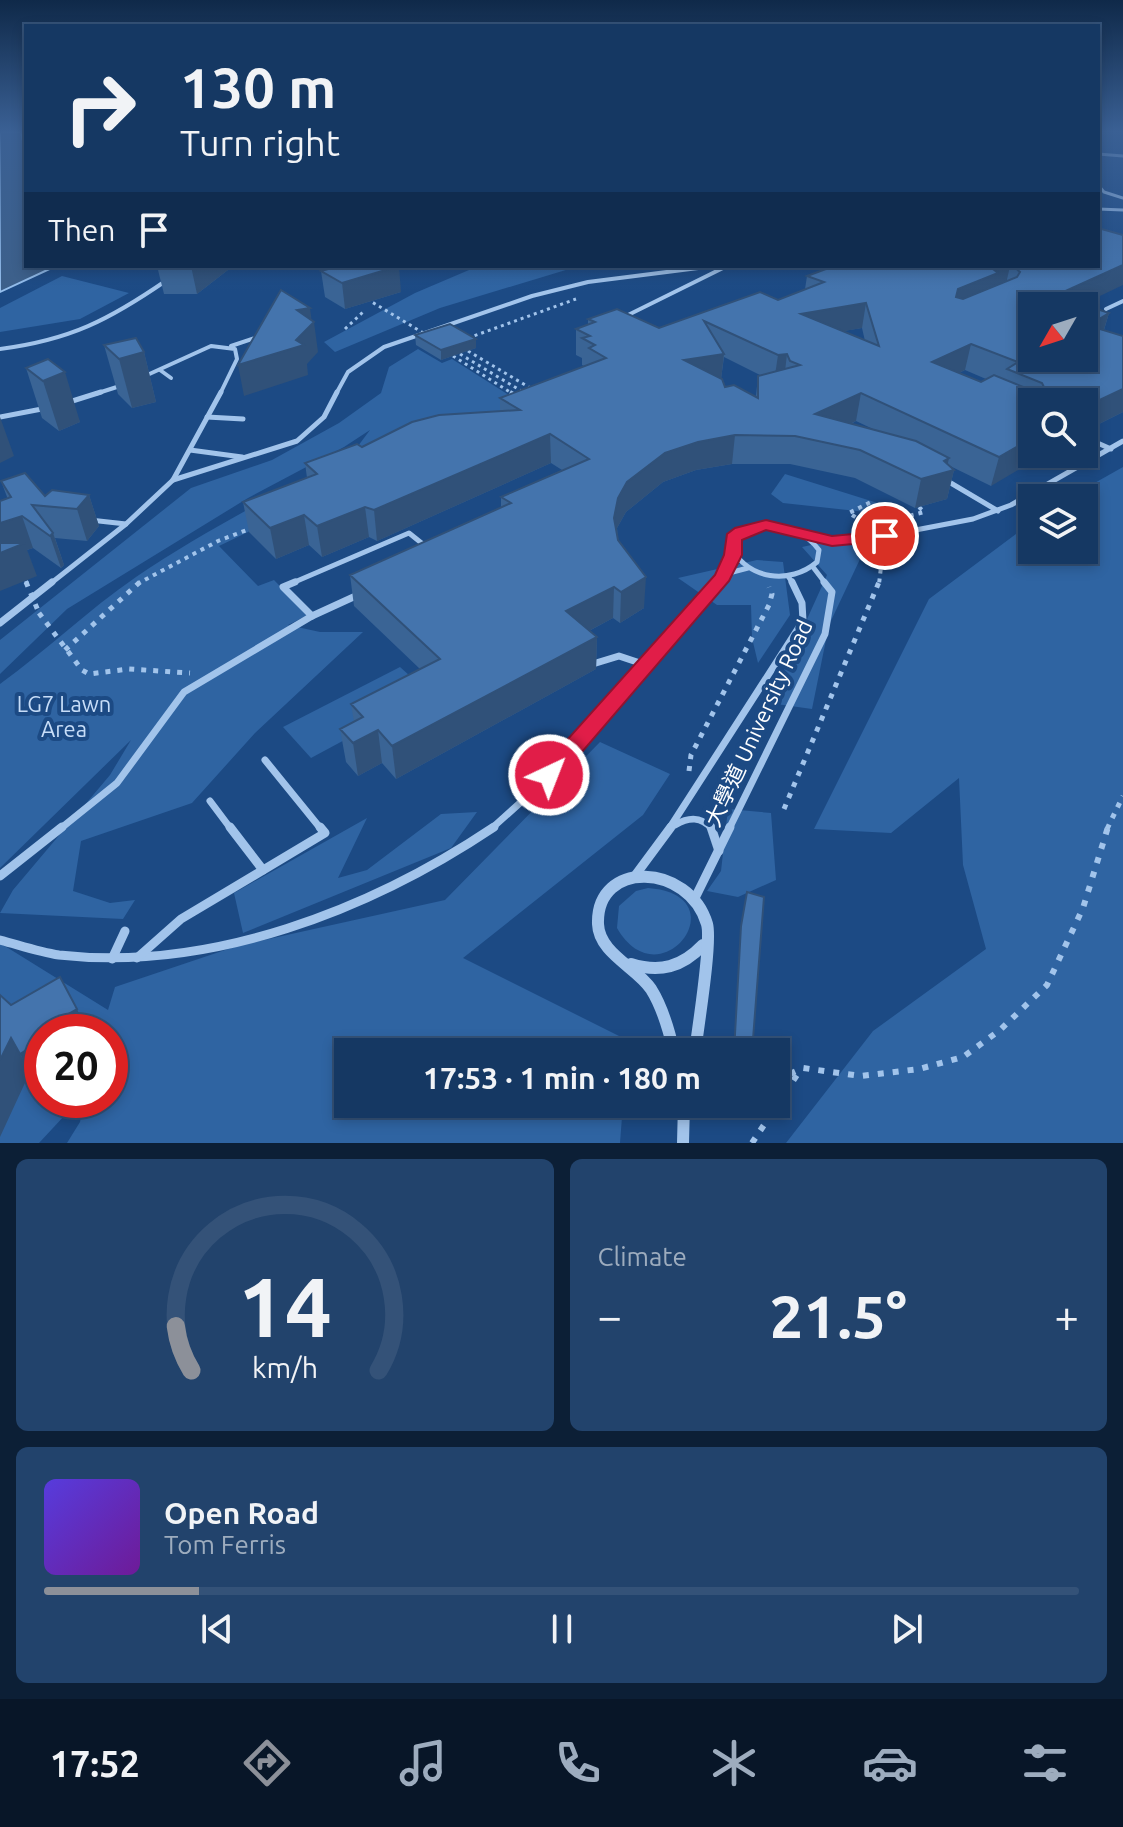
<!DOCTYPE html>
<html lang="en">
<head>
<meta charset="utf-8">
<style>
	:root { --surface:#153863; --page:#22436c; --text:#f1f3f6; --muted:#9dacbe; --line:#345278; --accent:#8c9099 }
	body { margin:0; font-family:Ubuntu,"Noto Sans TC",sans-serif; background:var(--page); color:var(--text); height:100vh; display:flex; flex-direction:column; font-size:30px; white-space:nowrap }
	* { box-sizing:border-box; margin:0 }
	p { font-size:26px; color:var(--muted) }
	.icon { flex:none; width:44px; height:44px; fill:none; stroke:currentColor; stroke-width:2; stroke-linecap:round; stroke-linejoin:round }
	.map { position:relative; height:1143px; overflow:hidden }
	.side { display:flex; flex-direction:column; gap:16px; padding:16px; background:#0c1f36; flex:1 }
	.side>* { flex:none }
	.top-card { position:absolute; left:24px; top:24px; width:1076px; height:244px; border-radius:0px; box-shadow:0 4px 12px #0003,0 0 0 2px var(--line); background:#153863; color:var(--text); overflow:hidden }
	.needle { width:52px; rotate:231deg }
	.tools { position:absolute; left:1018px; top:292px; display:grid; gap:16px }
	.tools a { display:grid; place-items:center; width:80px; height:80px; border-radius:0px; background:var(--surface); box-shadow:0 4px 12px #0003,0 0 0 2px var(--line); font-size:40px }
	.speed { position:absolute; left:24px; top:1014px; display:flex; gap:16px; font-size:40px; font-weight:700; text-align:center }
	.speed>* { display:grid; place-content:center; width:104px; height:104px; border-radius:50%; background:var(--surface); box-shadow:0 4px 12px #0003,0 0 0 2px var(--line); line-height:1 }
	.speed .limit { border:12px solid #d22; background:#fff; color:#111 }
	.pin { position:absolute; display:grid; place-items:center; width:68px; height:68px; color:#fff; margin:-34px; border:4px solid #fff; border-radius:50%; box-shadow:0 2px 8px #0007 }
	.me { position:absolute; width:88px; margin:-44px; rotate:43deg; stroke-linejoin:round; filter:drop-shadow(0 0 6px #0008) }
	.turn { display:flex; align-items:center; gap:28px; height:168px; padding:0 24px; font-size:36px }
	.turn .icon { width:104px; height:104px; stroke-width:2.5 }
	.turn b { display:block; font-size:56px; line-height:68px }
	.then { display:flex; align-items:center; height:76px; padding:0 24px; background:#0003; gap:16px; font-size:30px }
	.big { font-size:60px; font-weight:700; line-height:1.1 }
	.side .card { flex:1; display:flex; flex-direction:column; justify-content:center; gap:12px; min-width:0; padding:0 28px; border-radius:12px; background:var(--page) }
	.side .dial { align-items:center; gap:0 }
	.dial svg { height:208px; overflow:visible; fill:none; stroke:var(--line); stroke-width:7; stroke-linecap:round; text-anchor:middle }
	.dial text { fill:var(--text); stroke:none }
	.song { display:flex; align-items:center; gap:24px }
	.cover { width:96px; height:96px; border-radius:12px; background:linear-gradient(135deg,hsl(250 70% 55%),hsl(280 70% 35%)) }
	.played { height:8px; border-radius:4px; background:linear-gradient(90deg,var(--accent) 15%,var(--line) 15%) }
	.keys { display:flex; justify-content:space-around; direction:ltr }
	.heat { display:flex; justify-content:space-between; align-items:center; font-size:44px; direction:ltr }
	.side .tiles { flex:1; display:grid; gap:16px; grid-template-columns:1fr 1fr }
	.card:last-child { grid-column:span 2 }
	.trip { position:absolute; left:334px; top:1038px; width:456px; height:80px; border-radius:0px; background:var(--surface); box-shadow:0 4px 12px #0003,0 0 0 2px var(--line); font-weight:700; line-height:80px; text-align:center }
	.dock { display:flex; height:128px; justify-content:space-around; align-items:center; background:#081628; color:var(--muted) }
	.dock .icon { width:56px; height:56px }
	.dock .active { color:var(--accent) }
	.dock b { font-size:36px; color:var(--text) }
	.map>svg:first-child { display:block }
	.green { fill:#2f64a2 }
	.water { fill:#3d608a; stroke:#95bfed; stroke-width:2 }
	.lines { fill:none; stroke-linecap:round; stroke-linejoin:round }
	.path-far3 { stroke:#a2c4eb; stroke-width:3; stroke-dasharray:3 4; stroke-linecap:butt }
	.path-far2 { stroke:#a2c4eb; stroke-width:4; stroke-dasharray:4 5; stroke-linecap:butt }
	.path-far1 { stroke:#a2c4eb; stroke-width:5; stroke-dasharray:5 7; stroke-linecap:butt }
	.path { stroke:#a2c4eb; stroke-width:6; stroke-dasharray:6 9; stroke-linecap:butt }
	.service-far4 { stroke:#a2c4eb; stroke-width:3 }
	.service-far3 { stroke:#a2c4eb; stroke-width:4 }
	.service-far2 { stroke:#a2c4eb; stroke-width:5 }
	.service-far1 { stroke:#a2c4eb; stroke-width:7 }
	.service { stroke:#a2c4eb; stroke-width:9 }
	.minor { stroke:#a2c4eb; stroke-width:12 }
	.path-bridge-far2 { stroke:#a2c4eb; stroke-width:3; stroke-dasharray:3 4; stroke-linecap:butt }
	.path-bridge-far1 { stroke:#a2c4eb; stroke-width:4; stroke-dasharray:4 5; stroke-linecap:butt }
	.path-bridge { stroke:#a2c4eb; stroke-width:5; stroke-dasharray:5 7; stroke-linecap:butt }
	.wall { fill:#3a6495; fill-rule:evenodd }
	.shaded-wall { fill:#305179 }
	.building { fill:#4474ad; stroke:#305179; stroke-width:2; fill-rule:evenodd }
	.route { fill:#e11d48; stroke:#92132f; stroke-width:2 }
	.labels { text-anchor:middle; dominant-baseline:central; stroke-width:8; stroke-linejoin:round; paint-order:stroke }
	.park-label { font-size:22px; fill:#c7ddf8; stroke:#1c4a84 }
	.street-label { font-size:22px; fill:#fff; stroke:#1c4a84 }
</style>
</head>
<body>
<div class="map">
<svg width="1123" height="1143" viewBox="0 0 1123 1143">
	<rect width="100%" height="100%" fill="#1c4a84"/>
	<g class="green">
		<polygon points="468,266 579,266 440,308 335,352 324,342 415,293 469,270"/>
		<polygon points="62,276 129,293 80,319 0,332 0,308"/>
		<path d="M418,349L442,363L452,359L523,404L313,486L248,532L219,546L258,586L274,580L308,615L288,625L320,632H363L255,733L192,803L81,841L73,891L110,903L135,900L123,919L0,913L13,890L110,775L131,740L0,868V684C47,650 88,610 136,577C205,530 282,492 355,450L370,430L344,447L248,498L67,609L0,674V640L191,488L272,460L339,423L381,393L389,367Z"/>
		<polygon points="1123,467 1123,1143 786,1143 873,1031 986,949 963,865 959,778 891,833 814,829 929,599 1032,522 1032,550 1084,550 1084,498 1068,498"/>
		<polygon points="785,474 884,505 875,513 783,503 771,494"/>
		<polygon points="857,535 861,557 829,625 812,709 769,703 827,575 802,547"/>
		<polygon points="757,560 783,562 790,615 758,663 752,638 751,605 717,605 678,578"/>
		<polygon points="400,667 430,694 311,758 283,727"/>
		<polygon points="600,742 670,774 643,815 463,958 629,1041 628,1052 348,1052 348,1104 623,1104 620,1143 67,1143 80,1122 85,1100 110,1100 110,1032 42,1032 42,1100 79,1100 39,1143 0,1143 0,943 108,1010 115,987 237,946 445,900"/>
		<polygon points="728,809 771,813 776,880 738,897 707,891 721,871"/>
		<polygon points="477,812 451,848 243,933 234,893 367,818 338,878 367,870 441,814"/>
		<path d="M648,888C741,895 660,1003 617,928L619,906L636,891Z"/>
	</g>
	<polygon class="water" points="0,131 21,132 26,154 26,266 56,266 0,292"/>
	<g class="lines">
		<g class="path-far3">
			<polyline points="317,266 327,272"/>
			<polyline points="345,329 363,312"/>
			<polyline points="468,338 576,299"/>
			<polyline points="468,351 532,389"/>
			<polyline points="460,354 523,392"/>
			<polyline points="453,356 513,394"/>
		</g>
		<g class="path-far2">
			<polyline points="510,392 515,395"/>
			<polyline points="901,518 924,512 919,507"/>
			<polyline points="863,522 849,513 871,502"/>
			<polyline points="137,584 218,541 252,528"/>
		</g>
		<g class="path-far1">
			<polyline points="39,613 82,670 89,674 129,669 190,673"/>
			<polyline points="65,650 140,582"/>
			<polyline points="689,771 691,755 769,605 772,594 769,587"/>
			<polyline points="1107,829 1123,796"/>
		</g>
		<g class="path">
			<polyline points="776,1080 803,1068 861,1076 919,1069 963,1057 1000,1030 1047,985 1083,908 1108,827"/>
			<polyline points="752,1143 799,1072"/>
		</g>
		<g class="service-far4">
			<polyline points="1098,154 1123,156"/>
			<polyline points="1098,185 1104,192 1123,198"/>
			<polyline points="1098,209 1123,210"/>
		</g>
		<g class="service-far3">
			<polyline points="1106,309 1123,301"/>
			<polyline points="622,318 727,266"/>
			<polyline points="231,346 258,337"/>
			<path d="M0,349C70,340 109,320 167,280"/>
			<polyline points="160,370 171,378"/>
			<polyline points="145,376 211,346 235,349 237,359 220,394"/>
			<polyline points="95,394 120,386"/>
			<polyline points="336,394 348,372 384,347 532,296 588,282 714,266"/>
		</g>
		<g class="service-far2">
			<polyline points="66,403 101,392"/>
			<polyline points="0,417 47,408"/>
			<polyline points="207,417 243,419"/>
			<polyline points="1084,437 1111,449"/>
			<polyline points="190,450 242,457"/>
			<polyline points="944,479 998,511"/>
			<polyline points="173,480 297,441 324,417 337,392"/>
			<polyline points="90,520 126,524"/>
			<path d="M766,525C787,527 806,532 819,550L817,562C790,585 748,580 731,547C737,531 750,527 766,525Z"/>
			<polyline points="808,537 858,541 973,519 1011,505 1123,441"/>
			<polyline points="813,567 826,584"/>
			<polyline points="725,574 748,568"/>
			<polyline points="788,576 793,584"/>
			<polyline points="50,584 126,524 173,480 221,392"/>
			<polyline points="290,584 409,533 424,545"/>
			<polyline points="717,584 733,555"/>
		</g>
		<g class="service-far1">
			<polyline points="295,582 283,587 312,616"/>
			<polyline points="0,623 52,582"/>
			<polyline points="596,663 619,656 649,666"/>
			<polyline points="265,760 321,829"/>
			<polyline points="210,801 231,829"/>
			<path d="M675,825C689,817 701,816 712,829"/>
			<polyline points="60,829 117,783 184,692 312,616 360,594"/>
			<polyline points="491,829 551,775 688,622 718,582"/>
			<polyline points="669,829 803,621 802,603 792,582"/>
			<polyline points="729,829 825,634 832,592 824,582"/>
		</g>
		<g class="service">
			<polyline points="230,827 263,870"/>
			<polyline points="711,827 719,851"/>
			<polyline points="0,876 62,827"/>
			<polyline points="634,877 671,827"/>
			<polyline points="696,896 730,827"/>
			<path d="M0,940C19,945 39,952 59,955C211,972 370,910 494,827"/>
			<polyline points="137,958 181,919 325,833 320,827"/>
			<polyline points="112,959 125,931"/>
		</g>
		<g class="minor">
			<path d="M631,964C660,973 682,967 703,945"/>
			<path d="M674,1052C669,1030 663,1008 651,989C636,967 599,953 598,924C596,859 689,863 707,924C712,942 698,1027 695,1052"/>
			<polyline points="683,1143 684,1104"/>
		</g>
		<polyline class="path-bridge-far2" points="367,299 425,334"/>
		<g class="path-bridge-far1">
			<polyline points="863,522 883,550 879,584"/>
			<polyline points="26,581 27,584"/>
		</g>
		<g class="path-bridge">
			<polyline points="26,582 39,613"/>
			<polyline points="784,809 879,582"/>
		</g>
	</g>
	<g class="wall">
		<polygon points="157,266 233,266 197,294 164,294"/>
		<path d="M834,266H1098L1082,304L1109,313L1104,330L1123,336V412L1097,425L1089,451L1084,449V402L991,486L950,466L954,470L947,499L915,508L855,478L790,464H732L696,470L663,482L626,512L617,528L618,540L644,608L620,623L613,618L589,631L597,637L596,669L396,779L382,763L358,776L346,762L340,729L354,722L351,704L420,669L354,606L350,575L501,508V497L562,470L551,463L377,541L369,537L322,557L309,545L276,559L249,532L243,502L307,478L305,463L500,411V398L584,366L582,365V358L576,355V329L588,325V319L659,328L778,300L805,289L807,276ZM862,328L865,341L843,331ZM724,357L760,375L758,376L756,396L725,387L721,379ZM965,370L986,379L981,382L959,373ZM856,421L875,430L851,424Z"/>
		<polygon points="321,271 401,292 345,309 325,297"/>
		<polygon points="415,335 476,348 441,360 416,345"/>
		<polygon points="104,345 144,352 156,402 132,408 118,394"/>
		<polygon points="48,359 80,422 59,431 42,418 26,368"/>
		<polygon points="1,481 45,496 89,495 99,526 87,541 55,538 64,565 61,568 33,548 27,550 37,576"/>
		<polygon points="730,1104 747,1104 746,1115 729,1112"/>
	</g>
	<g class="shaded-wall">
		<polygon points="1123,265 1123,285 1079,306 1058,306 1061,293"/>
		<polygon points="191,266 233,266 197,294"/>
		<polygon points="399,266 401,292 345,309 342,283"/>
		<polygon points="995,266 1010,266 1006,284 950,322 958,289"/>
		<polygon points="866,303 862,328 798,339 801,314"/>
		<polygon points="310,308 312,323 314,322 318,352 307,364 308,375 244,396 238,365 297,310"/>
		<polygon points="1109,313 1101,339 1091,344 1099,319"/>
		<polygon points="476,339 476,348 441,360 441,350"/>
		<polygon points="971,344 965,370 926,388 932,362"/>
		<polygon points="144,352 156,402 132,408 119,359"/>
		<polygon points="724,354 721,380 684,360"/>
		<polygon points="787,354 784,380 774,382 778,355"/>
		<polygon points="65,372 80,422 59,431 43,381"/>
		<polygon points="1123,389 1123,412 1097,425 1098,423 1085,417 1089,405"/>
		<polygon points="861,393 856,421 816,440 815,414"/>
		<polygon points="0,417 14,456 0,463"/>
		<polygon points="550,434 551,463 377,541 374,510"/>
		<polygon points="735,435 732,464 696,470 663,482 626,512 617,528 613,548 614,518 618,498 627,482 665,453 698,442"/>
		<polygon points="1032,438 1032,454 1045,454 991,486 999,457"/>
		<polygon points="949,458 946,472 954,470 947,499 915,508 921,479"/>
		<polygon points="89,495 99,526 87,541 77,509"/>
		<polygon points="365,507 369,537 322,557 317,526"/>
		<polygon points="304,515 309,545 276,559 270,528"/>
		<polygon points="22,516 33,548 27,550 37,576 0,591 0,523"/>
		<polygon points="53,533 64,565 61,568 50,536"/>
		<polygon points="646,577 644,608 620,623 621,592"/>
		<polygon points="614,587 613,618 566,643 566,611"/>
		<polygon points="597,637 596,669 396,779 392,746"/>
		<polygon points="378,730 382,763 358,776 353,743"/>
		<polygon points="77,1009 87,1032 42,1032 42,1037 39,1031"/>
		<polygon points="11,1038 30,1072 0,1137 0,1060"/>
		<polygon points="42,1040 42,1086 39,1088 20,1054"/>
	</g>
	<g class="building">
		<path d="M1098,228L1123,235V265L1061,293L1072,296L1067,299L1109,313L1099,319L1089,317L1090,326L1123,336V389L1089,405L1088,412L1098,423L1084,417V402H1032V438L999,457L861,393L815,414L916,441L949,458L944,461L954,470L921,479L860,450L795,436L735,435L698,442L665,453L627,482L618,498L614,518L618,540L646,577L621,592L614,587L566,611L597,637L392,746L378,730L353,743L340,729L363,717L351,704L440,659L350,575L511,503L501,497L589,459L550,434L374,510L365,507L317,526L304,515L270,528L243,502L317,474L305,463L357,444L362,447L412,422L439,415L520,410L500,398L606,358L589,348L595,345L582,338L590,336L576,329L595,322L588,319L617,309L659,328L760,292L778,300L824,282L807,276L834,266H995L993,269L998,273L958,289L956,297L963,299L1017,277L1020,272L1013,266H1098ZM866,303L879,346L801,314ZM1032,306H1084V358H1032ZM704,321L778,355L787,354L790,361L800,365L758,376V398L734,385L725,387L722,379L684,360L724,354ZM971,344L1018,362L1007,369L1042,383L1045,389L1038,393L994,375L981,382L932,362Z"/>
		<polygon points="339,266 399,266 342,283 321,271"/>
		<polygon points="281,290 310,308 297,310 314,322 296,340 304,345 238,365"/>
		<polygon points="450,324 476,339 441,350 415,335"/>
		<polygon points="136,338 144,352 119,359 104,345"/>
		<polygon points="48,359 65,372 43,381 26,368"/>
		<polygon points="25,473 45,496 52,490 89,495 77,509 32,505 53,533 50,536 22,516 0,523 0,501 11,497 1,481"/>
		<polygon points="0,543 25,543 0,553"/>
		<polygon points="747,892 764,897 752,1052 734,1052 741,926"/>
		<polygon points="60,977 77,1009 39,1031 42,1040 20,1054 11,1038 0,1060 0,995 11,1005"/>
		<polygon points="730,1104 747,1104 747,1109 730,1106"/>
	</g>
	<linearGradient id="sky" x2="0" y2="1"><stop stop-color="#0f2949"/><stop offset="0.45" stop-color="#3a6094"/><stop offset="1" stop-color="#3a6094" stop-opacity="0"/></linearGradient>
	<rect width="1123" height="291" fill="url(#sky)"/>
	<polygon class="route" points="766,520 832,536 885,531 894,536 885,541 832,546 766,530 742,540 742,555 729,581 557,781 541,781 537,775 541,769 715,575 724,555 727,534 735,528"/>
	<g class="labels">
		<g class="park-label">
			<text x="64" y="703">LG7 Lawn<tspan x="64" dy="25">Area</tspan></text>
		</g>
		<g class="street-label">
			<text transform="translate(758 723) rotate(-65)">大學道 University Road</text>
		</g>
	</g>
</svg>
<div class="tools">
<a><svg class="needle" viewBox="-14 -14 28 28"><path d="M0-13l5 13h-10z" fill="#e53935"/><path d="M0 13l5-13h-10z" fill="#9dacbe"/></svg></a>
<a><svg class="icon" aria-label="search" viewBox="0 0 24 24"><circle cx="10" cy="10" r="6"/><path d="M15 15l6 6"/></svg></a>
<a><svg class="icon" aria-label="layers" viewBox="0 0 24 24"><path d="M12 4l9 5-9 5-9-5zM3 14l9 5 9-5"/></svg></a>
</div>
<div class="speed"><div class="limit">20</div></div>
<div class="pin" style="left:885px;top:536px;background:#d93025"><svg class="icon" aria-label="arrive" viewBox="0 0 24 24"><path d="M6 21V4h12l-3 4 3 4H6"/></svg></div>
<svg class="me" style="left:549px;top:775px" viewBox="-20 -20 40 40"><circle r="17" fill="#e11d48" stroke="#fff" stroke-width="3"/><path d="M0-11L8 9 0 5-8 9z" fill="#fff"/></svg>
<div class="trip">17:53 · 1 min · 180 m</div>
<div class="top-card">
<div class="turn"><svg class="icon" aria-label="right" viewBox="0 0 24 24"><path d="M7 20v-9h11M14 6l5 5-5 5"/></svg><div><b>130 m</b>Turn right</div></div>
<div class="then">Then<svg class="icon" aria-label="arrive" viewBox="0 0 24 24"><path d="M6 21V4h12l-3 4 3 4H6"/></svg></div>
</div>
</div>
<section class="side">
<div class="tiles">
<div class="card dial"><svg viewBox="0 0 100 80">
<path d="M14 69A42 42 0 1 1 86 69"/>
<path d="M14 69A42 42 0 0 1 8 52" stroke="#8c9099"/>
<text x="50" y="56" font-size="32" font-weight="700">14</text>
<text x="50" y="72" font-size="11">km/h</text>
</svg></div>
<div class="card"><p>Climate</p>
<div class="heat"><a>−</a><b class="big">21.5°</b><a>+</a></div>
</div>
<div class="card">
<div class="song"><i class="cover"></i><div><b>Open Road</b><p>Tom Ferris</p></div></div>
<div class="played"></div>
<div class="keys"><svg class="icon" aria-label="previous" viewBox="0 0 24 24"><path d="M18 5L8 12l10 7zM5 5v14"/></svg><svg class="icon" aria-label="pause" viewBox="0 0 24 24"><path d="M8 5v14M16 5v14"/></svg><svg class="icon" aria-label="next" viewBox="0 0 24 24"><path d="M6 5l10 7-10 7zM19 5v14"/></svg></div>
</div>
</div>
</section>
<nav class="dock">
<b>17:52</b>
<svg class="icon active" aria-label="directions" viewBox="0 0 24 24"><path d="M12 3l9 9-9 9-9-9zM9 14v-3h6M13 9l2 2-2 2"/></svg>
<svg class="icon" aria-label="music" viewBox="0 0 24 24"><path d="M9 18V5l10-2v13"/><circle cx="6" cy="18" r="3"/><circle cx="16" cy="16" r="3"/></svg>
<svg class="icon" aria-label="phone" viewBox="0 0 24 24"><path d="M5 4h4l2 5-3 2q2 4 5 5l2-3 5 2v4C11 20 4 13 5 4z"/></svg>
<svg class="icon" aria-label="climate" viewBox="0 0 24 24"><path d="M12 3v18M4 7l16 10M4 17L20 7"/></svg>
<svg class="icon" aria-label="car" viewBox="0 0 24 24"><path d="M5 17H2v-5l4-1 3-4h7l3 4 3 1v5h-3M9 17h6M6 11h13"/><circle cx="7" cy="17" r="2"/><circle cx="17" cy="17" r="2"/></svg>
<svg class="icon" aria-label="filters" viewBox="0 0 24 24"><path d="M4 7h16M4 17h16"/><circle cx="9" cy="7" r="2"/><circle cx="15" cy="17" r="2"/></svg>
</nav>
</body>
</html>
